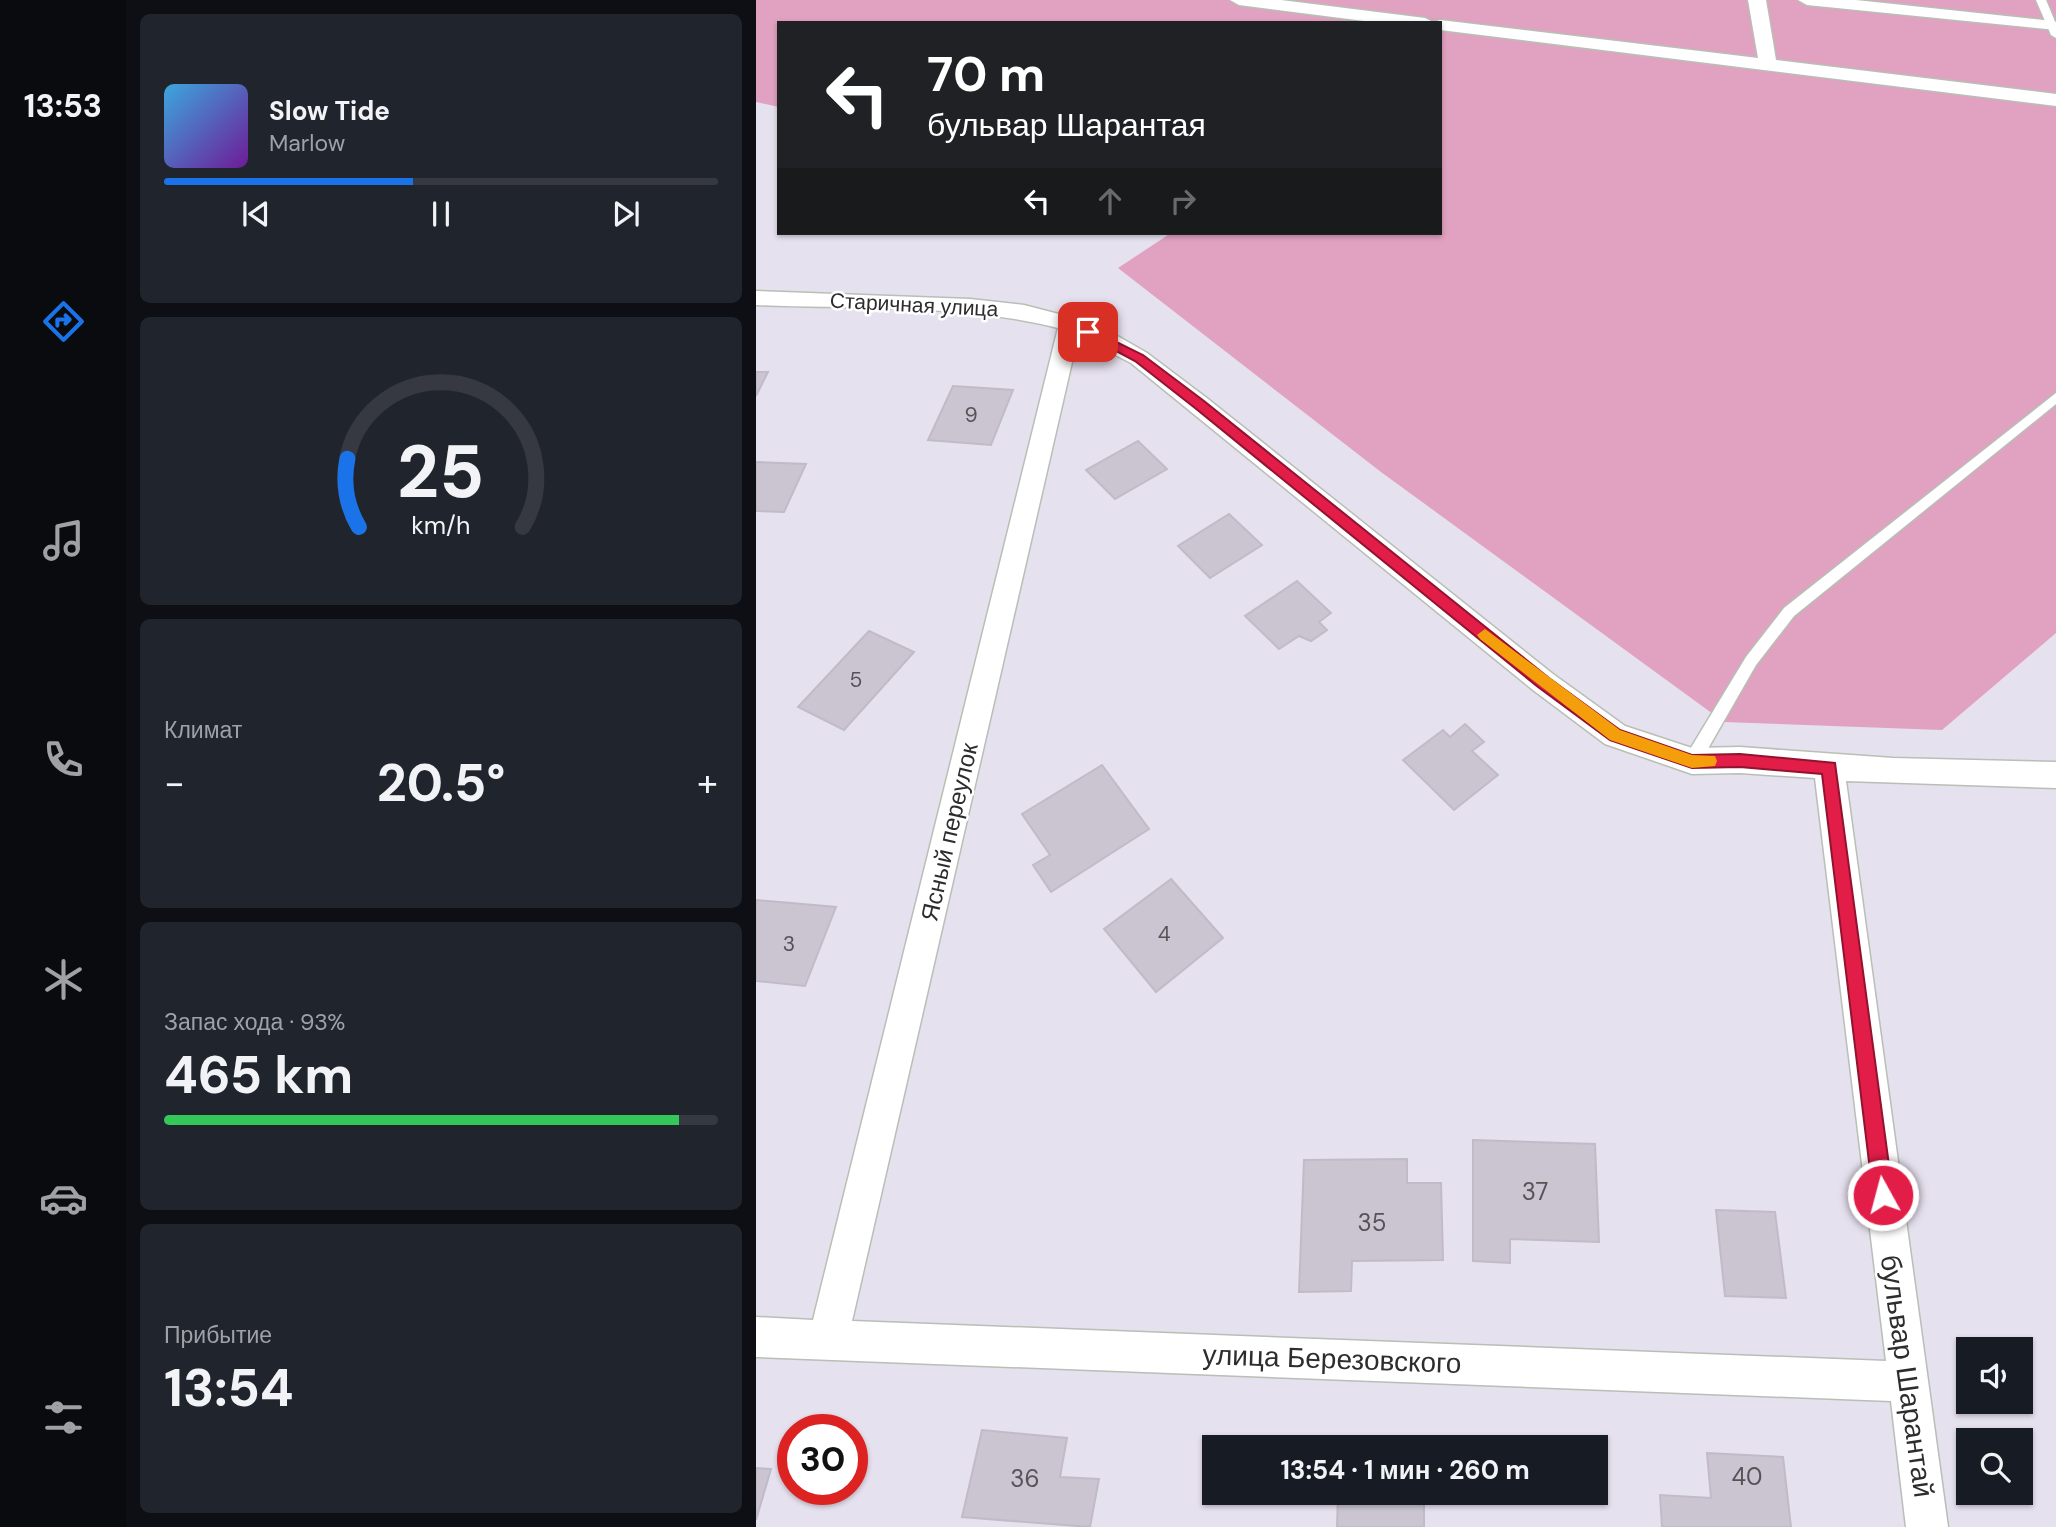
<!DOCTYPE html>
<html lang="ru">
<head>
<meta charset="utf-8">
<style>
	:root { --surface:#171b24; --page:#20242c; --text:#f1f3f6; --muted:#9ea1a6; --line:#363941; --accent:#1a73e8 }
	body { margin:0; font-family:"DM Sans",sans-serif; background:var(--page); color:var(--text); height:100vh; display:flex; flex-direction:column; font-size:26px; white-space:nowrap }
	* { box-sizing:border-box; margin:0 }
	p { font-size:23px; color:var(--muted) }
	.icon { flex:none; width:38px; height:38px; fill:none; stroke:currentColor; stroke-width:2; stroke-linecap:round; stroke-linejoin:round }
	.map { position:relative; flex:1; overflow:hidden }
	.details { display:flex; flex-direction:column; gap:14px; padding:14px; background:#0d0f14; width:630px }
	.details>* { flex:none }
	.hud { position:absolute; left:21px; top:21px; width:665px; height:214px; border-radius:0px; box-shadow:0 2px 5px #0004; background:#202124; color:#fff; overflow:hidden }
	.buttons { position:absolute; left:1200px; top:1337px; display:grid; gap:14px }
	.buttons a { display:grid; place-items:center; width:77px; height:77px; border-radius:0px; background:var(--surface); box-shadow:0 2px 5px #0004; font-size:35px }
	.speed { position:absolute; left:21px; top:1414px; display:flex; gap:14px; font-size:35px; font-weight:700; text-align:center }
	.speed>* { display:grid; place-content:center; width:91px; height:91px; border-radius:50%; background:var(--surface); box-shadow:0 2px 5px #0004; line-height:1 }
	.speed .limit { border:10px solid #d22; background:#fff; color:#111 }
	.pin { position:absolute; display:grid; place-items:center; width:60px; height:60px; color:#fff; margin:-30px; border-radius:14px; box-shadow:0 4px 10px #0006 }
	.me { position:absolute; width:77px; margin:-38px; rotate:353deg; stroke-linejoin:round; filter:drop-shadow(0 0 5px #0008) }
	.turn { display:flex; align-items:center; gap:24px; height:147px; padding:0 35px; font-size:32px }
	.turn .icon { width:91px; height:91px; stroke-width:2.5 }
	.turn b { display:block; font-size:49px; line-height:60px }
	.lanes { display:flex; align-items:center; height:66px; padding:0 35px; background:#0003; justify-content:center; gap:35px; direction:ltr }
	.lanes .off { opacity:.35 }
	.big { font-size:52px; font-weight:700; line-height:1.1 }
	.details .tile { flex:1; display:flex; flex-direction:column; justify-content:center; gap:10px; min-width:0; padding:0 24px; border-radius:10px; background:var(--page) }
	.details .dial { align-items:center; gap:0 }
	.dial svg { height:182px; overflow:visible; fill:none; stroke:var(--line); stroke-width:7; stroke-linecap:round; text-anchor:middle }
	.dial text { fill:var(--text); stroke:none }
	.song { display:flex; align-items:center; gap:21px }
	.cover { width:84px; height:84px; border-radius:10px; background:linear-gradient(135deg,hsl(200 70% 55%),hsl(280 70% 35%)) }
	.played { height:7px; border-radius:4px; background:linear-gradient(90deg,var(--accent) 45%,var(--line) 45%) }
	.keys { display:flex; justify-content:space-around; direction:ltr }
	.heat { display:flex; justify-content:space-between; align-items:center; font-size:38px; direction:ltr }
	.charge { height:10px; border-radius:5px; background:linear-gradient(90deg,#34c759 93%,var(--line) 0) }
	.trip { position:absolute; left:446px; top:1435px; width:406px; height:70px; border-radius:0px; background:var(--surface); box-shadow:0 2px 5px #0004; font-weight:700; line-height:70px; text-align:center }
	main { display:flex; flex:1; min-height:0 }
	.tab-bar { display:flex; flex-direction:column; width:126px; justify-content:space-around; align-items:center; background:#090b0e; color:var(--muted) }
	.tab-bar .icon { width:49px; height:49px }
	.tab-bar .active { color:var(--accent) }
	.tab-bar b { font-size:32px; color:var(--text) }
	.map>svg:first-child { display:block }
	.green { fill:#e1a1c1 }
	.building { fill:#cac5d1; stroke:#c2bac9; stroke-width:2 }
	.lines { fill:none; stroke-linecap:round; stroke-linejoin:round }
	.service-casing { stroke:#b8bfb4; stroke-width:3 }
	.minor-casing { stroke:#b8bfb4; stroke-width:3 }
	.service { fill:#fff; fill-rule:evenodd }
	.minor { fill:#fff; fill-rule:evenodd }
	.route { fill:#e11d48; stroke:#92132f; stroke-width:2 }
	.slow { fill:#f59e0b }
	.labels { text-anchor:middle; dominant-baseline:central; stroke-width:5; stroke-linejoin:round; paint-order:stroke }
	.far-street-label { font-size:21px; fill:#2d2d2d; stroke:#fff }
	.number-label { font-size:21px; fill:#545356 }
	.street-label { font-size:24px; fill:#2d2d2d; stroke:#fff }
	.near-number-label { font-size:24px; fill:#545356 }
	.near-street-label { font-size:28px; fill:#2d2d2d; stroke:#fff }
</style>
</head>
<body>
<main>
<nav class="tab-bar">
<b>13:53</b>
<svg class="icon active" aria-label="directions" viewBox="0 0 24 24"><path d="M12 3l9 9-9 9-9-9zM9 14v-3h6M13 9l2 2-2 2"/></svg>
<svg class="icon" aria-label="music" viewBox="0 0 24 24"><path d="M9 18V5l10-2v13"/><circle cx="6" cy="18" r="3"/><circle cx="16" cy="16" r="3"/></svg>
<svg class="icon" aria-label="phone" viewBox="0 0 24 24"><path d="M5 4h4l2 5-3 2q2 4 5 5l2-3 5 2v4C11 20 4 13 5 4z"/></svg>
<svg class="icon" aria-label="climate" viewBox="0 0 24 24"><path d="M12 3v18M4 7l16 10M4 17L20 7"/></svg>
<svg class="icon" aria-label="car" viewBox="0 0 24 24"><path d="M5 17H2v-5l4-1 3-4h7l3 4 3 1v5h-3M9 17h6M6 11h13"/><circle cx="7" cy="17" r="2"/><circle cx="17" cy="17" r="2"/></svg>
<svg class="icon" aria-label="filters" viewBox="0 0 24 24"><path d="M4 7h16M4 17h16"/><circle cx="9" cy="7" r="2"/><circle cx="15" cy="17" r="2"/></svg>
</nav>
<section class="details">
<div class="tile">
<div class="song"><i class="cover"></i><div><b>Slow Tide</b><p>Marlow</p></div></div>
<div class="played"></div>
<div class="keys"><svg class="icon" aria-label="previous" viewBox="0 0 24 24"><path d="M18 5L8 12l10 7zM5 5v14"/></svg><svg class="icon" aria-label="pause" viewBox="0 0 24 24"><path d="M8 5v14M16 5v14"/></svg><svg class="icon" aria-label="next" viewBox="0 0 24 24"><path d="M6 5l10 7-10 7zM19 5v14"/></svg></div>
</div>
<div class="tile dial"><svg viewBox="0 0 100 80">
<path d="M14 69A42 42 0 1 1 86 69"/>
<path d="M14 69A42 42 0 0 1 9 39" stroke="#1a73e8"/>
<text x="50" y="56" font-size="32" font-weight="700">25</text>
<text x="50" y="72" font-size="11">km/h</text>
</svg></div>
<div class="tile"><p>Климат</p>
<div class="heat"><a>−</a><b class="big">20.5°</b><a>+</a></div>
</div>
<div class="tile"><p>Запас хода · 93%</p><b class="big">465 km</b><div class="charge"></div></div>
<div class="tile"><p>Прибытие</p><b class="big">13:54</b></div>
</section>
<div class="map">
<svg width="1300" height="1527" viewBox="0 0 1300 1527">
	<rect width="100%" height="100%" fill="#e6e1ee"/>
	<polygon class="green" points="0,0 1300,0 1300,633 1186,730 968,722 625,472 362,268 415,233 684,233 684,23 23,23 23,107 0,102"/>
	<g class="building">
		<polygon points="0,372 12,372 0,396"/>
		<polygon points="197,386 257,390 235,445 172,440"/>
		<polygon points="382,441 411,469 359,499 330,470"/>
		<polygon points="0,462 50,464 28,512 0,511"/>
		<polygon points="473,514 506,545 454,578 422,546"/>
		<polygon points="541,581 575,613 563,622 571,630 555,641 543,636 523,649 489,616"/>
		<polygon points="113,631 158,652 88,730 42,707"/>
		<polygon points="709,724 728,742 716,751 742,775 698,810 647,760 687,730 694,737"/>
		<polygon points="346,765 393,829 295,892 277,865 294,855 266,814"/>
		<polygon points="415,879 467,938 400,992 348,929"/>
		<polygon points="0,900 80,907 49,986 0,981"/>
		<polygon points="717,1140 839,1144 843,1242 754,1239 754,1263 717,1261"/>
		<polygon points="651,1159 651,1183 685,1183 687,1260 596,1261 595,1291 543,1292 548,1160"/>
		<polygon points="960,1210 1019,1212 1030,1298 969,1296"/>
		<polygon points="226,1430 311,1438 304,1477 343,1479 334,1527 206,1517"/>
		<polygon points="951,1453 1027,1457 1035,1527 906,1527 904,1495 955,1498"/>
		<polygon points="0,1468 15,1469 0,1520"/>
		<polygon points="582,1493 668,1493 668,1527 581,1527"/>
	</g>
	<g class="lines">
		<defs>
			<g id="service">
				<polygon points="1280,0 1290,0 1300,24 1300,38 1295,35"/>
				<polygon points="1300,393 1300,404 1038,616 1000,665 942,766 936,768 930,766 928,761 930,756 990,657 1028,608"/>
			</g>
			<g id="minor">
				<polygon points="474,0 525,0 669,18 677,22 684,20 1002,58 992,0 1010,0 1020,60 1300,94 1300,106 684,30 684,23 624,23 483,5"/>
				<polygon points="1042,0 1100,0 1296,21 1300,22 1300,30 1051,5"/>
				<path d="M0,291L214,299L268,305L322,319L358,334L391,353L452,399L797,674L869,726L936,748L984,747L1137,758L1300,762V788L1090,781L1192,1527H1150L1135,1401L0,1357V1317L57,1320L302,328C209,304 96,309 0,305ZM322,336L375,363L777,690L849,744L936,774L984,773L1059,778L1130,1361L96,1321Z"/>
			</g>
		</defs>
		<use href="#service" class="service-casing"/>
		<use href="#minor" class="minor-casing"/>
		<use href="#service" class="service"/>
		<use href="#minor" class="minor"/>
	</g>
	<polygon class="route" points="332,328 387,355 448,401 793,678 864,730 936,755 984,754 1079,763 1137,1195 1134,1202 1127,1205 1120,1202 1117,1195 1066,774 984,767 936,768 854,740 782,687 439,408 379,361 328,334 328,329"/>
	<polygon class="slow" points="729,629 864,730 936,755 959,756 961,761 959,766 936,768 854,740 724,639 721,635"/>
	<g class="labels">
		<g class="far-street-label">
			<text transform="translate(158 305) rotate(3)">Старичная улица</text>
		</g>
		<g class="number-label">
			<text x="215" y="415">9</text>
			<text x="100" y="680">5</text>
			<text x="408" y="934">4</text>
			<text x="33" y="944">3</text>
		</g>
		<g class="street-label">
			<text transform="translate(193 832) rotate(-77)">Ясный переулок</text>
		</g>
		<g class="near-number-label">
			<text x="779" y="1191">37</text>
			<text x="616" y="1222">35</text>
			<text x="991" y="1476">40</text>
			<text x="269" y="1478">36</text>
		</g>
		<g class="near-street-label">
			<text transform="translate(576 1359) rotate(2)">улица Березовского</text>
			<text transform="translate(1151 1376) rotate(82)">бульвар Шарантай</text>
		</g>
	</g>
</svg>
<div class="buttons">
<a><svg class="icon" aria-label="sound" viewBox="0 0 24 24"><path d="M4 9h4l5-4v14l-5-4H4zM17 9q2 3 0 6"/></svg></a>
<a><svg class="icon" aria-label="search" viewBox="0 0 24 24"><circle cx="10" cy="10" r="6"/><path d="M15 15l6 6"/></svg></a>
</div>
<div class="speed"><div class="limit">30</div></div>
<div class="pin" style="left:332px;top:332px;background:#d93025"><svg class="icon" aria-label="arrive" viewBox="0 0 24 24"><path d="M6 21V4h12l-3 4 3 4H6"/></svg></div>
<svg class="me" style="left:1127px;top:1195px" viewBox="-20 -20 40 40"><circle r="17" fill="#e11d48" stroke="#fff" stroke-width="3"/><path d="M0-11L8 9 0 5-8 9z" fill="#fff"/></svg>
<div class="trip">13:54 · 1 мин · 260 m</div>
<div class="hud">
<div class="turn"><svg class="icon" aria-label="left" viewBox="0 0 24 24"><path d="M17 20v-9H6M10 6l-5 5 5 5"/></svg><div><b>70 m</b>бульвар Шарантая</div></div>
<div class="lanes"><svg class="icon" aria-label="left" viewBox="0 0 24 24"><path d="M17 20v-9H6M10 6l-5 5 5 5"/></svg><svg class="icon off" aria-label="ahead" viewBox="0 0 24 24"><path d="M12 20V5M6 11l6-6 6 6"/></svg><svg class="icon off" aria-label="right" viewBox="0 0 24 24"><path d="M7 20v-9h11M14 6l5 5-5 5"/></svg></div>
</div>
</div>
</main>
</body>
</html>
